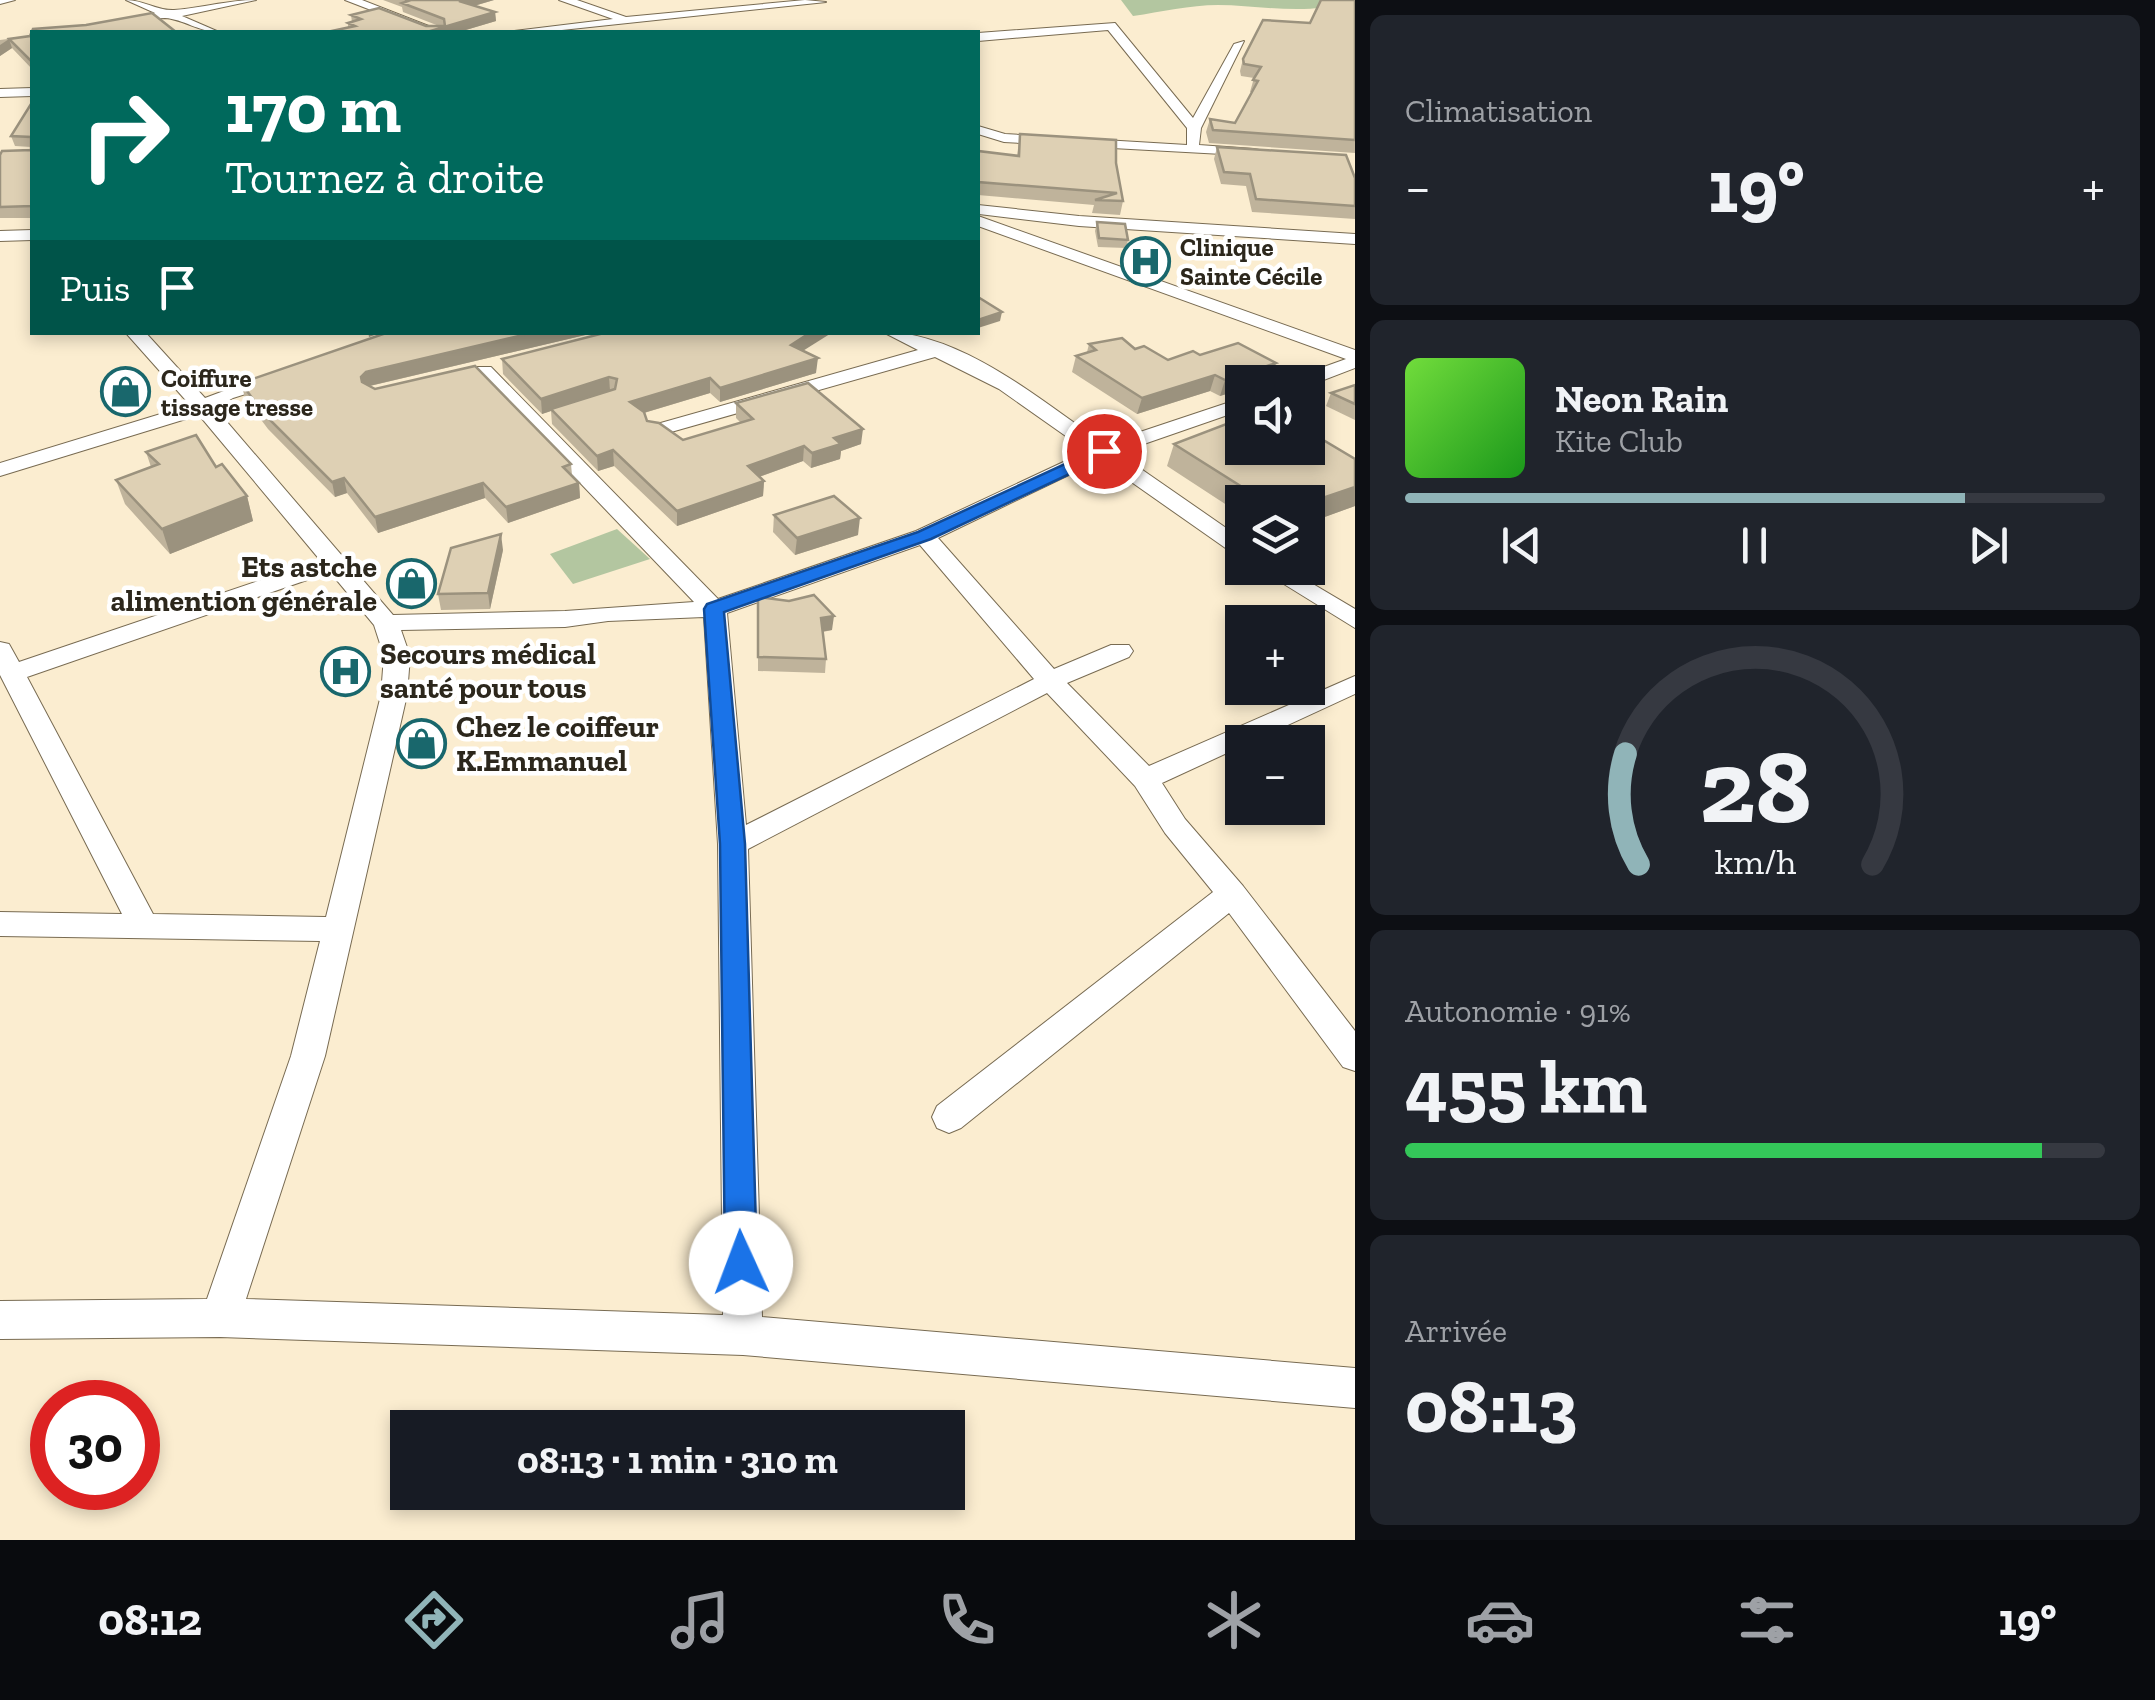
<!DOCTYPE html>
<html lang="fr">
<head>
<meta charset="utf-8">
<style>
	:root { --surface:#171b24; --page:#20242c; --text:#f1f3f6; --muted:#9ea1a6; --line:#363941; --accent:#90b4b8 }
	body { margin:0; font-family:"Zilla Slab",serif; background:var(--page); color:var(--text); height:100vh; display:flex; flex-direction:column; font-size:38px; white-space:nowrap }
	* { box-sizing:border-box; margin:0 }
	p { font-size:32px; color:var(--muted) }
	.icon { flex:none; width:55px; height:55px; fill:none; stroke:currentColor; stroke-width:2; stroke-linecap:round; stroke-linejoin:round }
	.map { position:relative; flex:1; overflow:hidden }
	.details { display:flex; flex-direction:column; gap:15px; padding:15px; background:#0d0f14; width:800px }
	.details>* { flex:none }
	.top-card { position:absolute; left:30px; top:30px; width:950px; height:305px; border-radius:0px; box-shadow:0 5px 15px #0003; background:#00695c; color:#fff; overflow:hidden }
	.controls { position:absolute; left:1225px; top:365px; display:grid; gap:20px }
	.controls a { display:grid; place-items:center; width:100px; height:100px; border-radius:0px; background:var(--surface); box-shadow:0 5px 15px #0003; font-size:50px }
	.speed { position:absolute; left:30px; top:1380px; display:flex; gap:20px; font-size:50px; font-weight:700; text-align:center }
	.speed>* { display:grid; place-content:center; width:130px; height:130px; border-radius:50%; background:var(--surface); box-shadow:0 5px 15px #0003; line-height:1 }
	.speed .limit { border:15px solid #d22; background:#fff; color:#111 }
	.pin { position:absolute; display:grid; place-items:center; width:85px; height:85px; color:#fff; margin:-42px; border:5px solid #fff; border-radius:50%; box-shadow:0 2px 10px #0007 }
	.me { position:absolute; width:110px; margin:-55px; rotate:358deg; stroke-linejoin:round; filter:drop-shadow(0 0 8px #0008) }
	.turn { display:flex; align-items:center; gap:35px; height:210px; padding:0 30px; font-size:45px }
	.turn .icon { width:130px; height:130px; stroke-width:2.5 }
	.turn b { display:block; font-size:70px; line-height:85px }
	.then { display:flex; align-items:center; height:95px; padding:0 30px; background:#0003; gap:20px; font-size:38px }
	.big { font-size:75px; font-weight:700; line-height:1.1 }
	.details .tile { flex:1; display:flex; flex-direction:column; justify-content:center; gap:15px; min-width:0; padding:0 35px; border-radius:15px; background:var(--page) }
	.details .dial { align-items:center; gap:0 }
	.dial svg { height:260px; overflow:visible; fill:none; stroke:var(--line); stroke-width:7; stroke-linecap:round; text-anchor:middle }
	.dial text { fill:var(--text); stroke:none }
	.song { display:flex; align-items:center; gap:30px }
	.cover { width:120px; height:120px; border-radius:15px; background:linear-gradient(135deg,hsl(100 70% 55%),hsl(120 70% 35%)) }
	.played { height:10px; border-radius:5px; background:linear-gradient(90deg,var(--accent) 80%,var(--line) 80%) }
	.keys { display:flex; justify-content:space-around; direction:ltr }
	.heat { display:flex; justify-content:space-between; align-items:center; font-size:55px; direction:ltr }
	.charge { height:15px; border-radius:8px; background:linear-gradient(90deg,#34c759 91%,var(--line) 0) }
	.trip { position:absolute; left:390px; top:1410px; width:575px; height:100px; border-radius:0px; background:var(--surface); box-shadow:0 5px 15px #0003; font-weight:700; line-height:100px; text-align:center }
	.tab-bar { display:flex; height:160px; justify-content:space-around; align-items:center; background:#090b0e; color:var(--muted) }
	.tab-bar .icon { width:70px; height:70px }
	.tab-bar .active { color:var(--accent) }
	.tab-bar b { font-size:45px; color:var(--text) }
	main { display:flex; flex:1; min-height:0 }
	.map>svg:first-child { display:block }
	.green { fill:#b3c6a0 }
	.lines { fill:none; stroke-linecap:round; stroke-linejoin:round }
	.street-casing { stroke:#786b52; stroke-width:2 }
	.street { fill:#fff; fill-rule:evenodd }
	.wall { fill:#bfb39b }
	.shaded-wall { fill:#9b927e }
	.building { fill:#ded0b4; stroke:#9b927e; stroke-width:2.5 }
	.route { fill:#1a73e8; stroke:#114b97; stroke-width:2.5 }
	.labels { text-anchor:middle; dominant-baseline:central; stroke-width:9; stroke-linejoin:round; paint-order:stroke }
	.far-poi-label { font-size:25px; font-weight:bold; fill:#2c271c; stroke:#fff; text-anchor:start }
	.poi-label { font-size:30px; font-weight:bold; fill:#2c271c; stroke:#fff; text-anchor:start }
</style>
</head>
<body>
<main>
<div class="map">
<svg width="1355" height="1540" viewBox="0 0 1355 1540">
	<rect width="100%" height="100%" fill="#fbedd0"/>
	<g class="green">
		<path d="M1121,0H1350C1310,17 1261,5 1218,5C1190,5 1161,12 1133,16Z"/>
		<polygon points="617,529 650,559 573,584 550,554"/>
	</g>
	<g class="lines">
		<defs>
			<g id="street">
				<polygon points="0,0 15,0 0,4"/>
				<path d="M126,0C143,0 158,11 174,10C202,8 228,0 256,0L182,16L219,32C199,32 183,19 165,18C131,18 97,34 62,32L155,13Z"/>
				<polygon points="345,0 362,0 444,32 428,32"/>
				<polygon points="559,0 577,0 626,17 805,0 826,2 543,32 505,32 613,19"/>
				<polygon points="1115,23 1193,118 1234,44 1244,41 1201,128 1199,145 1254,149 1259,150 1259,156 1004,142 978,134 978,126 1005,134 1187,145 1187,128 1108,30 978,41 978,33"/>
				<polygon points="32,88 32,96 0,97 0,89"/>
				<polygon points="978,205 1079,216 1355,234 1355,244 1079,226 979,214"/>
				<polygon points="978,216 1355,350 1355,368 1308,386 1308,382 1291,382 1293,378 1346,359 978,226"/>
				<polygon points="32,230 32,240 0,241 0,231"/>
				<path d="M125,332H145L205,398L269,374H283V382L233,398L215,408L393,615L565,611L694,602L477,375V367H491L718,599L916,531L1087,451L999,389L935,357L664,434H650L647,430L650,426L918,350L883,332C961,332 1042,401 1104,444L1242,398V410L1118,453L1242,539V556L1234,554L1100,460L938,538L1054,669L1111,645H1129L1133,651L1129,657L1067,683L1149,766L1355,676V694L1162,783L1185,819L1243,886L1355,1031V1071L1343,1067L1229,913L961,1128L949,1133L937,1128L932,1117L937,1106L1213,892L1165,833L1135,786L1047,693L748,849L762,1317L1355,1368V1408L743,1355L220,1337L0,1339V1301L207,1299L291,1056L320,941L0,936V912L122,914L0,675V642L9,644L19,662L320,560L199,415L0,476V463L190,405ZM920,545L1034,679L746,825L727,613ZM330,572L374,625L384,656L381,695L326,917L153,914L27,677ZM704,617L718,844L723,1315L246,1299L325,1056L407,695L410,656L401,630L565,627L608,621Z"/>
				<polygon points="1258,568 1286,568 1355,609 1355,628"/>
			</g>
		</defs>
		<use href="#street" class="street-casing"/>
		<use href="#street" class="street"/>
	</g>
	<g class="wall">
		<polygon points="383,0 494,0 474,6 495,12 496,21 459,32 348,27 348,23 352,22 351,15 426,26 439,26 403,12 402,7"/>
		<polygon points="1355,0 1355,153 1209,143 1206,132 1210,119 1235,123 1252,92 1250,92 1254,78 1241,76 1240,71 1243,59"/>
		<polygon points="152,13 176,32 32,32 32,69 12,48 0,56 0,40 30,36 33,29 86,25"/>
		<polygon points="32,104 32,218 0,218 0,155 31,150 31,147 15,146 11,136"/>
		<polygon points="1020,134 1116,163 1123,201 1120,215 1092,213 1094,205 978,195 978,151 1017,156"/>
		<polygon points="1217,147 1355,178 1355,219 1252,212 1246,186 1221,184 1214,159"/>
		<polygon points="1097,222 1128,240 1126,248 1098,247 1095,231"/>
		<polygon points="389,332 598,332 370,386 571,464 572,475 579,483 580,498 508,523 485,498 378,533 347,493 335,497 268,429 245,398 241,383"/>
		<polygon points="1089,344 1135,349 1168,360 1200,355 1271,379 1220,396 1210,391 1137,414 1072,372 1076,356 1087,352"/>
		<polygon points="803,351 816,373 720,402 710,393 644,413 647,421 683,440 741,423 736,418 736,403 861,444 841,451 840,459 811,468 803,461 759,477 764,481 763,496 677,526 614,466 598,471 552,424 551,411 542,414 503,374 502,359"/>
		<polygon points="1355,385 1355,420 1326,406 1331,393"/>
		<polygon points="1174,444 1355,459 1355,506 1308,523 1308,502 1242,502 1242,515 1167,466"/>
		<polygon points="146,452 216,467 247,496 253,521 170,554 125,504 116,480 151,467"/>
		<polygon points="774,515 858,535 795,555 773,532"/>
		<polygon points="503,550 490,609 441,610 438,594"/>
		<polygon points="758,597 832,630 823,632 826,659 825,673 758,671"/>
	</g>
	<g class="shaded-wall">
		<polygon points="464,0 494,0 460,10 459,1"/>
		<polygon points="495,12 496,21 459,32 427,32"/>
		<polygon points="9,39 12,48 0,56 0,45"/>
		<polygon points="1002,312 1000,321 978,328 978,320"/>
		<polygon points="368,332 383,332 369,337"/>
		<polygon points="536,332 598,332 369,386 364,392 361,377 366,372"/>
		<polygon points="811,332 833,332 790,359 791,345"/>
		<polygon points="818,358 816,373 720,402 720,388"/>
		<polygon points="1276,363 1271,379 1261,382 1242,382 1242,389 1220,396 1225,380"/>
		<polygon points="1215,375 1210,391 1137,414 1142,398"/>
		<polygon points="609,377 610,391 542,414 541,399"/>
		<polygon points="710,378 710,393 630,417 630,402"/>
		<polygon points="863,429 861,444 841,451 840,459 811,468 812,453 834,438"/>
		<polygon points="804,446 803,461 747,481 748,466"/>
		<polygon points="613,450 614,466 598,471 597,456"/>
		<polygon points="344,478 347,493 335,497 332,482"/>
		<polygon points="764,481 763,496 677,526 677,511"/>
		<polygon points="483,483 485,498 378,533 375,517"/>
		<polygon points="579,483 580,498 508,523 506,507"/>
		<polygon points="1355,487 1355,506 1308,523 1308,503"/>
		<polygon points="247,496 253,521 170,554 162,529"/>
		<polygon points="860,518 858,535 795,555 797,538"/>
		<polygon points="501,534 503,550 490,609 488,593"/>
		<polygon points="834,616 832,630 819,632 821,618"/>
	</g>
	<g class="building">
		<polygon points="405,0 464,0 459,1 495,12 427,32 327,32 355,26 348,23 361,19 351,15 379,8 426,26 445,26 444,19 402,3 408,1"/>
		<polygon points="1321,0 1355,0 1355,140 1213,130 1210,119 1235,123 1258,81 1253,80 1261,67 1244,64 1243,59 1263,20 1310,23"/>
		<polygon points="152,13 176,32 32,32 32,62 9,39 30,36 33,29 86,25"/>
		<polygon points="31,104 32,104 32,206 0,207 0,155 2,151 31,150 31,137 11,136"/>
		<polygon points="1020,134 1116,140 1116,163 1123,201 1095,200 1117,193 978,182 978,151 1019,156"/>
		<polygon points="1217,147 1346,155 1355,178 1355,206 1256,199 1250,174 1224,172"/>
		<polygon points="1097,222 1125,224 1128,240 1099,238"/>
		<polygon points="978,297 1002,312 978,320"/>
		<polygon points="389,332 536,332 366,372 361,377 362,382 375,389 475,366 571,464 563,467 579,483 506,507 483,483 375,517 344,478 332,482 265,415 241,383"/>
		<polygon points="608,332 811,332 791,345 818,358 720,388 710,378 630,402 644,412 647,421 659,423 683,440 753,419 736,403 808,383 863,429 834,438 841,444 812,453 804,446 748,466 764,481 677,511 613,450 597,456 551,409 615,389 617,379 609,377 541,399 502,359"/>
		<polygon points="1122,338 1135,349 1144,346 1168,360 1193,351 1200,355 1238,343 1276,363 1225,380 1215,375 1142,398 1076,356 1096,350 1089,344"/>
		<polygon points="1355,385 1355,404 1331,393"/>
		<polygon points="1242,418 1242,448 1308,448 1308,431 1355,459 1355,487 1308,503 1266,502 1174,444"/>
		<polygon points="196,435 216,467 222,464 247,496 162,529 116,480 159,464 146,452"/>
		<polygon points="834,496 860,518 797,538 774,515"/>
		<polygon points="501,534 488,593 438,594 451,548"/>
		<polygon points="814,595 834,616 821,618 826,659 758,657 758,597 789,601"/>
	</g>
	<polygon class="route" points="1104,446 1112,451 1110,455 931,539 724,612 745,844 757,1263 752,1273 741,1278 730,1273 725,1263 720,844 704,609 707,604 918,532"/>
	<defs>
		<symbol id="hospital-ring" viewBox="-11 -11 22 22"><circle r="9.5" fill="#fff" stroke="#19676c" stroke-width="1.5"/><path d="M-5-5h3v3.5h4V-5h3V5h-3V1.5h-4V5h-3Z" fill="#19676c"/></symbol>
		<symbol id="shop-ring" viewBox="-11 -11 22 22"><circle r="9.5" fill="#fff" stroke="#19676c" stroke-width="1.5"/><path d="M-5-2.5h2.3a2.7 3.5 0 0 1 5.4 0H5L5.5 6h-11ZM-1.5-2.5h3a1.5 2.3 0 0 0-3 0Z" fill="#19676c"/></symbol>
	</defs>
	<g fill-rule="evenodd">
		<use href="#hospital-ring" x="1118" y="234" width="55" height="55"/>
		<use href="#shop-ring" x="98" y="364" width="55" height="55"/>
		<use href="#shop-ring" x="384" y="556" width="55" height="55"/>
		<use href="#hospital-ring" x="318" y="644" width="55" height="55"/>
		<use href="#shop-ring" x="394" y="716" width="55" height="55"/>
	</g>
	<g class="labels">
		<g class="far-poi-label">
			<text x="1180" y="247">Clinique<tspan x="1180" dy="29">Sainte Cécile</tspan></text>
			<text x="161" y="378">Coiffure<tspan x="161" dy="29">tissage tresse</tspan></text>
		</g>
		<g class="poi-label">
			<text x="377" y="567" text-anchor="end">Ets astche<tspan x="377" dy="34">alimention générale</tspan></text>
			<text x="380" y="654">Secours médical<tspan x="380" dy="34">santé pour tous</tspan></text>
			<text x="456" y="727">Chez le coiffeur<tspan x="456" dy="34">K.Emmanuel</tspan></text>
		</g>
	</g>
</svg>
<div class="controls">
<a><svg class="icon" aria-label="sound" viewBox="0 0 24 24"><path d="M4 9h4l5-4v14l-5-4H4zM17 9q2 3 0 6"/></svg></a>
<a><svg class="icon" aria-label="layers" viewBox="0 0 24 24"><path d="M12 4l9 5-9 5-9-5zM3 14l9 5 9-5"/></svg></a>
<a>+</a>
<a>−</a>
</div>
<div class="speed"><div class="limit">30</div></div>
<div class="pin" style="left:1104px;top:451px;background:#d93025"><svg class="icon" aria-label="arrive" viewBox="0 0 24 24"><path d="M6 21V4h12l-3 4 3 4H6"/></svg></div>
<svg class="me" style="left:741px;top:1263px" viewBox="-20 -20 40 40"><circle r="19" fill="#fff"/><path d="M0-13L10 11 0 6-10 11z" fill="#1a73e8"/></svg>
<div class="trip">08:13 · 1 min · 310 m</div>
<div class="top-card">
<div class="turn"><svg class="icon" aria-label="right" viewBox="0 0 24 24"><path d="M7 20v-9h11M14 6l5 5-5 5"/></svg><div><b>170 m</b>Tournez à droite</div></div>
<div class="then">Puis<svg class="icon" aria-label="arrive" viewBox="0 0 24 24"><path d="M6 21V4h12l-3 4 3 4H6"/></svg></div>
</div>
</div>
<section class="details">
<div class="tile"><p>Climatisation</p>
<div class="heat"><a>−</a><b class="big">19°</b><a>+</a></div>
</div>
<div class="tile">
<div class="song"><i class="cover"></i><div><b>Neon Rain</b><p>Kite Club</p></div></div>
<div class="played"></div>
<div class="keys"><svg class="icon" aria-label="previous" viewBox="0 0 24 24"><path d="M18 5L8 12l10 7zM5 5v14"/></svg><svg class="icon" aria-label="pause" viewBox="0 0 24 24"><path d="M8 5v14M16 5v14"/></svg><svg class="icon" aria-label="next" viewBox="0 0 24 24"><path d="M6 5l10 7-10 7zM19 5v14"/></svg></div>
</div>
<div class="tile dial"><svg viewBox="0 0 100 80">
<path d="M14 69A42 42 0 1 1 86 69"/>
<path d="M14 69A42 42 0 0 1 10 35" stroke="#90b4b8"/>
<text x="50" y="56" font-size="32" font-weight="700">28</text>
<text x="50" y="72" font-size="11">km/h</text>
</svg></div>
<div class="tile"><p>Autonomie · 91%</p><b class="big">455 km</b><div class="charge"></div></div>
<div class="tile"><p>Arrivée</p><b class="big">08:13</b></div>
</section>
</main>
<nav class="tab-bar">
<b>08:12</b>
<svg class="icon active" aria-label="directions" viewBox="0 0 24 24"><path d="M12 3l9 9-9 9-9-9zM9 14v-3h6M13 9l2 2-2 2"/></svg>
<svg class="icon" aria-label="music" viewBox="0 0 24 24"><path d="M9 18V5l10-2v13"/><circle cx="6" cy="18" r="3"/><circle cx="16" cy="16" r="3"/></svg>
<svg class="icon" aria-label="phone" viewBox="0 0 24 24"><path d="M5 4h4l2 5-3 2q2 4 5 5l2-3 5 2v4C11 20 4 13 5 4z"/></svg>
<svg class="icon" aria-label="climate" viewBox="0 0 24 24"><path d="M12 3v18M4 7l16 10M4 17L20 7"/></svg>
<svg class="icon" aria-label="car" viewBox="0 0 24 24"><path d="M5 17H2v-5l4-1 3-4h7l3 4 3 1v5h-3M9 17h6M6 11h13"/><circle cx="7" cy="17" r="2"/><circle cx="17" cy="17" r="2"/></svg>
<svg class="icon" aria-label="filters" viewBox="0 0 24 24"><path d="M4 7h16M4 17h16"/><circle cx="9" cy="7" r="2"/><circle cx="15" cy="17" r="2"/></svg>
<b>19°</b>
</nav>
</body>
</html>
